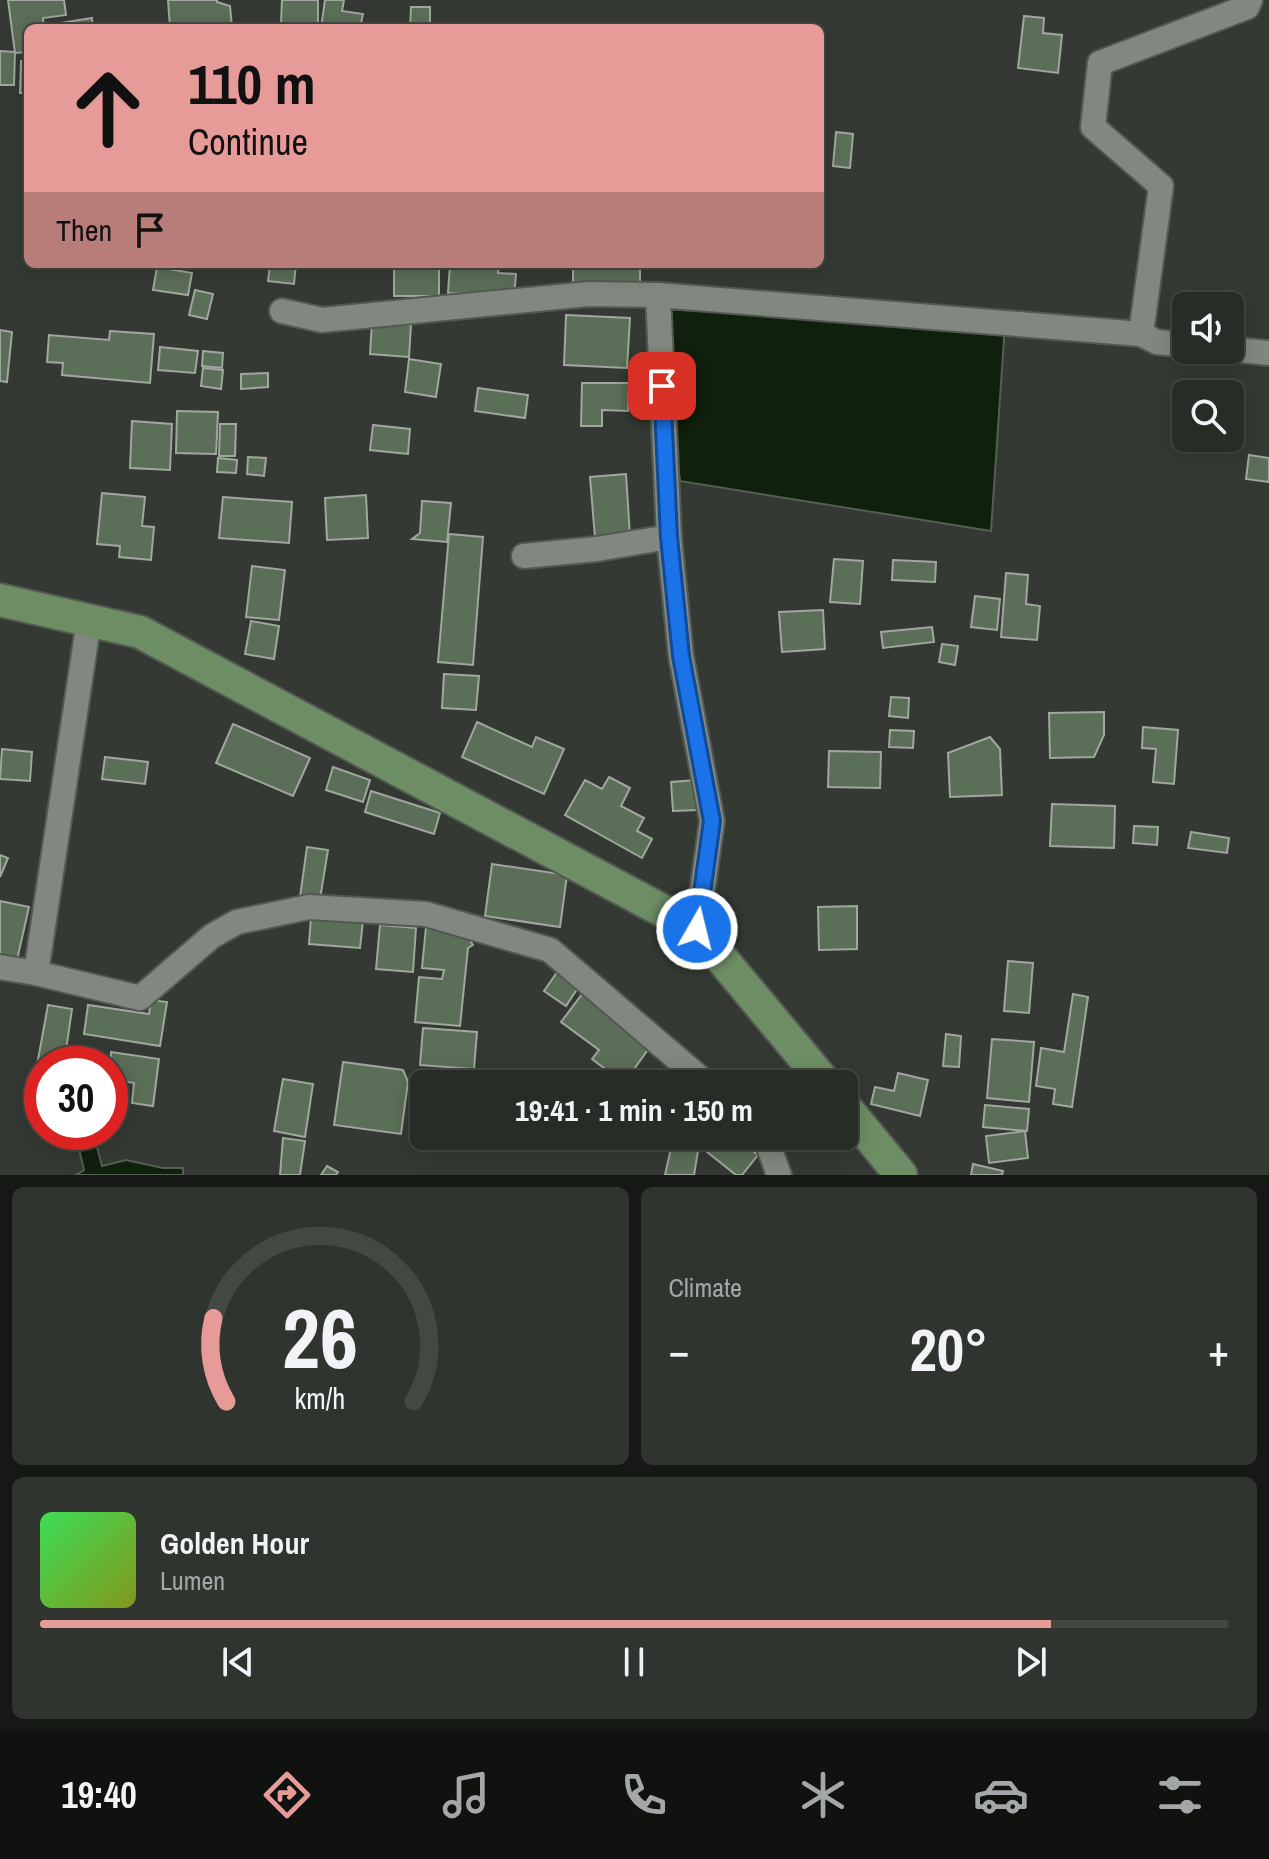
<!DOCTYPE html>
<html lang="en">
<head>
<meta charset="utf-8">
<style>
	:root { --surface:#272c26; --page:#2f342e; --text:#f1f3f6; --muted:#a4a7a7; --line:#434843; --accent:#e69b98 }
	body { margin:0; font-family:"Archivo Narrow",sans-serif; background:var(--page); color:var(--text); height:100vh; display:flex; flex-direction:column; font-size:30px; white-space:nowrap }
	* { box-sizing:border-box; margin:0 }
	p { font-size:26px; color:var(--muted) }
	.icon { flex:none; width:44px; height:44px; fill:none; stroke:currentColor; stroke-width:2; stroke-linecap:round; stroke-linejoin:round }
	.map { position:relative; height:1175px; overflow:hidden }
	.sheet { display:flex; flex-direction:column; gap:12px; padding:12px; background:#151815; flex:1 }
	.sheet>* { flex:none }
	.top-card { position:absolute; left:24px; top:24px; width:800px; height:244px; border-radius:12px; box-shadow:0 4px 20px #0003,0 0 0 2px var(--line); background:#e69b98; color:#111; overflow:hidden }
	.tools { position:absolute; left:1172px; top:292px; display:grid; gap:16px }
	.tools a { display:grid; place-items:center; width:72px; height:72px; border-radius:12px; background:var(--surface); box-shadow:0 4px 20px #0003,0 0 0 2px var(--line); font-size:40px }
	.speed { position:absolute; left:24px; top:1046px; display:flex; gap:16px; font-size:40px; font-weight:700; text-align:center }
	.speed>* { display:grid; place-content:center; width:104px; height:104px; border-radius:50%; background:var(--surface); box-shadow:0 4px 20px #0003,0 0 0 2px var(--line); line-height:1 }
	.speed .limit { border:12px solid #d22; background:#fff; color:#111 }
	.pin { position:absolute; display:grid; place-items:center; width:68px; height:68px; color:#fff; margin:-34px; border-radius:16px; box-shadow:0 4px 12px #0006 }
	.me { position:absolute; width:88px; margin:-44px; rotate:8deg; stroke-linejoin:round; filter:drop-shadow(0 0 6px #0008) }
	.turn { display:flex; align-items:center; gap:28px; height:168px; padding:0 32px; font-size:36px }
	.turn .icon { width:104px; height:104px; stroke-width:2.5 }
	.turn b { display:block; font-size:56px; line-height:68px }
	.then { display:flex; align-items:center; height:76px; padding:0 32px; background:#0003; gap:16px; font-size:30px }
	.big { font-size:60px; font-weight:700; line-height:1.1 }
	.sheet .tile { flex:1; display:flex; flex-direction:column; justify-content:center; gap:12px; min-width:0; padding:0 28px; border-radius:12px; background:var(--page) }
	.sheet .dial { align-items:center; gap:0 }
	.dial svg { height:208px; overflow:visible; fill:none; stroke:var(--line); stroke-width:7; stroke-linecap:round; text-anchor:middle }
	.dial text { fill:var(--text); stroke:none }
	.song { display:flex; align-items:center; gap:24px }
	.cover { width:96px; height:96px; border-radius:12px; background:linear-gradient(135deg,hsl(130 70% 55%),hsl(70 70% 35%)) }
	.played { height:8px; border-radius:4px; background:linear-gradient(90deg,var(--accent) 85%,var(--line) 85%) }
	.keys { display:flex; justify-content:space-around; direction:ltr }
	.heat { display:flex; justify-content:space-between; align-items:center; font-size:44px; direction:ltr }
	.sheet .tiles { flex:1; display:grid; gap:12px; grid-template-columns:1fr 1fr }
	.tile:last-child { grid-column:span 2 }
	.trip { position:absolute; left:410px; top:1070px; width:448px; height:80px; border-radius:12px; background:var(--surface); box-shadow:0 4px 20px #0003,0 0 0 2px var(--line); font-weight:700; line-height:80px; text-align:center }
	.menu { display:flex; height:128px; justify-content:space-around; align-items:center; background:#10120f; color:var(--muted) }
	.menu .icon { width:56px; height:56px }
	.menu .selected { color:var(--accent) }
	.menu b { font-size:36px; color:var(--text) }
	.map>svg:first-child { display:block }
	.water { fill:#0f200c; stroke:#536051; stroke-width:2 }
	.building { fill:#5b6e57; stroke:#a0a79f; stroke-width:2 }
	.lines { fill:none; stroke-linecap:round; stroke-linejoin:round }
	.street-casing { stroke:#535853; stroke-width:28 }
	.secondary-casing { stroke:#535853; stroke-width:36 }
	.street { stroke:#81887f; stroke-width:24 }
	.secondary { stroke:#6d8e64; stroke-width:32 }
	.route-casing { stroke:#114b97; stroke-width:20 }
	.route { stroke:#1a73e8; stroke-width:14 }
</style>
</head>
<body>
<div class="map">
<svg width="1269" height="1175" viewBox="0 0 1269 1175">
	<rect width="100%" height="100%" fill="#343a33"/>
	<g class="water">
		<polygon points="657,309 1005,324 991,531 680,481"/>
		<polygon points="75,1132 93,1132 102,1166 126,1160 163,1168 183,1168 183,1175 76,1175 84,1170"/>
	</g>
	<g class="building">
		<polygon points="8,0 64,0 66,15 43,18 44,28 28,28 28,52 15,53"/>
		<polygon points="168,0 217,0 217,2 230,6 232,27 170,28"/>
		<polygon points="282,0 318,0 318,23 281,23"/>
		<polygon points="325,0 344,0 342,11 363,14 360,28 321,28"/>
		<polygon points="411,7 430,7 430,28 410,28"/>
		<polygon points="1024,16 1044,18 1043,33 1062,35 1058,73 1018,68"/>
		<polygon points="92,18 93,28 48,28 48,25"/>
		<polygon points="0,51 15,52 14,85 0,85"/>
		<polygon points="21,61 28,61 28,93 20,93"/>
		<polygon points="836,132 853,134 850,168 833,166"/>
		<polygon points="270,264 296,264 294,284 268,281"/>
		<rect x="394" y="264" width="45" height="32"/>
		<polygon points="450,264 499,264 498,273 516,274 514,297 448,293"/>
		<rect x="573" y="264" width="67" height="18"/>
		<polygon points="157,267 192,273 188,295 153,290"/>
		<polygon points="195,290 213,294 207,319 189,315"/>
		<polygon points="566,315 630,318 627,368 564,365"/>
		<polygon points="372,322 411,325 409,357 370,354"/>
		<polygon points="0,330 12,332 7,382 0,381"/>
		<polygon points="110,331 154,334 150,383 62,375 63,363 47,362 49,335 109,340"/>
		<polygon points="160,347 198,351 195,373 158,370"/>
		<polygon points="203,351 223,353 222,368 202,366"/>
		<polygon points="409,359 441,364 436,397 405,392"/>
		<polygon points="203,368 223,370 221,389 201,386"/>
		<polygon points="268,373 268,387 241,389 241,374"/>
		<polygon points="582,383 629,383 628,411 602,410 602,426 581,426"/>
		<polygon points="478,388 528,395 525,418 475,411"/>
		<polygon points="177,411 218,412 216,454 176,453"/>
		<polygon points="132,421 172,424 170,470 130,468"/>
		<polygon points="220,424 236,424 235,456 219,456"/>
		<polygon points="373,425 410,429 408,454 370,450"/>
		<polygon points="1249,455 1269,458 1269,482 1246,479"/>
		<polygon points="248,457 266,458 264,476 247,474"/>
		<polygon points="218,458 237,460 236,473 217,472"/>
		<polygon points="626,474 630,536 595,538 590,477"/>
		<polygon points="102,493 145,497 142,526 154,527 151,560 119,557 120,546 97,544"/>
		<polygon points="366,495 368,538 327,540 325,498"/>
		<polygon points="223,497 292,502 289,543 219,538"/>
		<polygon points="422,501 451,503 447,542 412,539 420,533"/>
		<polygon points="449,534 483,537 473,665 438,662"/>
		<polygon points="834,559 863,561 860,604 830,602"/>
		<polygon points="893,560 936,562 935,582 892,580"/>
		<polygon points="252,566 285,570 279,620 246,617"/>
		<polygon points="1006,573 1028,575 1026,604 1040,606 1037,640 1001,637"/>
		<polygon points="975,596 1000,599 997,630 971,627"/>
		<polygon points="823,610 825,649 782,652 779,612"/>
		<polygon points="251,621 279,626 274,659 245,654"/>
		<polygon points="932,627 934,642 883,648 881,632"/>
		<polygon points="942,644 958,646 955,665 939,662"/>
		<polygon points="444,674 479,676 476,710 442,708"/>
		<polygon points="891,697 909,698 908,718 889,716"/>
		<polygon points="1104,712 1104,735 1094,757 1050,758 1049,713"/>
		<polygon points="477,722 532,747 536,737 564,749 544,794 462,757"/>
		<polygon points="233,724 310,758 293,796 216,763"/>
		<polygon points="1143,727 1178,730 1174,784 1153,782 1156,749 1142,748"/>
		<polygon points="890,730 914,731 913,748 889,747"/>
		<polygon points="990,737 1000,749 1002,795 950,797 948,753"/>
		<polygon points="2,749 32,752 30,781 0,779"/>
		<polygon points="829,751 881,752 880,788 828,787"/>
		<polygon points="105,757 148,762 145,784 102,779"/>
		<polygon points="333,767 370,780 363,802 326,790"/>
		<polygon points="609,777 630,788 621,806 644,818 637,831 652,839 642,858 565,815 585,780 602,789"/>
		<polygon points="696,780 698,810 673,811 671,782"/>
		<polygon points="371,791 440,813 434,834 365,812"/>
		<polygon points="1052,804 1115,806 1114,848 1050,846"/>
		<polygon points="1134,826 1158,827 1157,845 1133,843"/>
		<polygon points="1191,832 1229,838 1227,853 1188,848"/>
		<polygon points="307,847 328,850 320,899 300,897"/>
		<polygon points="0,855 8,858 0,877"/>
		<polygon points="492,864 567,875 560,927 485,916"/>
		<polygon points="0,901 29,907 17,960 0,955"/>
		<polygon points="857,906 857,949 819,950 818,907"/>
		<polygon points="311,917 363,921 360,948 309,944"/>
		<polygon points="380,925 416,928 413,972 376,969"/>
		<polygon points="426,927 464,931 473,945 468,948 460,1026 415,1022 419,977 442,979 444,970 422,968"/>
		<polygon points="1008,961 1033,963 1029,1013 1004,1011"/>
		<polygon points="560,968 581,983 566,1006 544,991"/>
		<polygon points="583,993 652,1044 624,1083 592,1059 599,1050 561,1022"/>
		<polygon points="1073,994 1088,997 1072,1107 1053,1104 1055,1089 1036,1086 1041,1048 1064,1052"/>
		<polygon points="151,1000 167,1002 160,1046 84,1034 88,1005 149,1014"/>
		<polygon points="48,1005 72,1009 64,1064 42,1064 42,1077 35,1076"/>
		<polygon points="423,1028 477,1032 474,1069 420,1065"/>
		<polygon points="946,1034 961,1036 959,1067 943,1066"/>
		<polygon points="992,1039 1034,1042 1029,1102 987,1098"/>
		<polygon points="111,1052 159,1059 153,1106 132,1103 134,1083 110,1079"/>
		<polygon points="343,1062 403,1070 408,1082 401,1134 334,1125"/>
		<polygon points="898,1073 928,1080 920,1116 871,1104 875,1087 894,1091"/>
		<polygon points="283,1079 313,1084 305,1137 274,1131"/>
		<polygon points="985,1105 1029,1109 1027,1131 983,1127"/>
		<polygon points="1025,1131 1028,1158 989,1163 986,1136"/>
		<polygon points="687,1136 734,1136 758,1155 742,1175 736,1175"/>
		<polygon points="283,1138 305,1141 300,1175 280,1175"/>
		<polygon points="671,1148 698,1151 694,1175 665,1175"/>
		<polygon points="973,1164 1003,1171 1002,1175 971,1175"/>
		<polygon points="327,1166 338,1172 336,1175 321,1175"/>
	</g>
	<g class="lines">
		<defs>
			<g id="street">
				<polyline points="282,311 322,320 588,294 658,295 1141,334 1157,342 1186,345"/>
				<polyline points="1141,334 1161,186 1093,127 1100,63 1247,7 1250,0"/>
				<polyline points="1230,349 1269,353"/>
				<polyline points="669,537 681,656 712,821 697,929"/>
				<polyline points="524,556 597,549 669,537 658,295"/>
				<polyline points="0,967 36,973 140,998 212,936 237,922 309,907 426,914 550,950 707,1084"/>
				<polyline points="36,973 89,620"/>
				<polyline points="765,1136 779,1175"/>
			</g>
			<g id="secondary">
				<polyline points="0,600 140,632 697,929 826,1084"/>
				<polyline points="844,1106 901,1175"/>
			</g>
		</defs>
		<use href="#street" class="street-casing"/>
		<use href="#secondary" class="secondary-casing"/>
		<use href="#street" class="street"/>
		<use href="#secondary" class="secondary"/>
	</g>
	<g class="lines">
		<defs>
			<polyline id="route" points="662,386 669,537 681,656 712,821 697,929"/>
		</defs>
		<use href="#route" class="route-casing"/>
		<use href="#route" class="route"/>
	</g>
</svg>
<div class="tools">
<a><svg class="icon" aria-label="sound" viewBox="0 0 24 24"><path d="M4 9h4l5-4v14l-5-4H4zM17 9q2 3 0 6"/></svg></a>
<a><svg class="icon" aria-label="search" viewBox="0 0 24 24"><circle cx="10" cy="10" r="6"/><path d="M15 15l6 6"/></svg></a>
</div>
<div class="speed"><div class="limit">30</div></div>
<div class="pin" style="left:662px;top:386px;background:#d93025"><svg class="icon" aria-label="arrive" viewBox="0 0 24 24"><path d="M6 21V4h12l-3 4 3 4H6"/></svg></div>
<svg class="me" style="left:697px;top:929px" viewBox="-20 -20 40 40"><circle r="17" fill="#1a73e8" stroke="#fff" stroke-width="3"/><path d="M0-11L8 9 0 5-8 9z" fill="#fff"/></svg>
<div class="trip">19:41 · 1 min · 150 m</div>
<div class="top-card">
<div class="turn"><svg class="icon" aria-label="ahead" viewBox="0 0 24 24"><path d="M12 20V5M6 11l6-6 6 6"/></svg><div><b>110 m</b>Continue</div></div>
<div class="then">Then<svg class="icon" aria-label="arrive" viewBox="0 0 24 24"><path d="M6 21V4h12l-3 4 3 4H6"/></svg></div>
</div>
</div>
<section class="sheet">
<div class="tiles">
<div class="tile dial"><svg viewBox="0 0 100 80">
<path d="M14 69A42 42 0 1 1 86 69"/>
<path d="M14 69A42 42 0 0 1 9 37" stroke="#e69b98"/>
<text x="50" y="56" font-size="32" font-weight="700">26</text>
<text x="50" y="72" font-size="11">km/h</text>
</svg></div>
<div class="tile"><p>Climate</p>
<div class="heat"><a>−</a><b class="big">20°</b><a>+</a></div>
</div>
<div class="tile">
<div class="song"><i class="cover"></i><div><b>Golden Hour</b><p>Lumen</p></div></div>
<div class="played"></div>
<div class="keys"><svg class="icon" aria-label="previous" viewBox="0 0 24 24"><path d="M18 5L8 12l10 7zM5 5v14"/></svg><svg class="icon" aria-label="pause" viewBox="0 0 24 24"><path d="M8 5v14M16 5v14"/></svg><svg class="icon" aria-label="next" viewBox="0 0 24 24"><path d="M6 5l10 7-10 7zM19 5v14"/></svg></div>
</div>
</div>
</section>
<nav class="menu">
<b>19:40</b>
<svg class="icon selected" aria-label="directions" viewBox="0 0 24 24"><path d="M12 3l9 9-9 9-9-9zM9 14v-3h6M13 9l2 2-2 2"/></svg>
<svg class="icon" aria-label="music" viewBox="0 0 24 24"><path d="M9 18V5l10-2v13"/><circle cx="6" cy="18" r="3"/><circle cx="16" cy="16" r="3"/></svg>
<svg class="icon" aria-label="phone" viewBox="0 0 24 24"><path d="M5 4h4l2 5-3 2q2 4 5 5l2-3 5 2v4C11 20 4 13 5 4z"/></svg>
<svg class="icon" aria-label="climate" viewBox="0 0 24 24"><path d="M12 3v18M4 7l16 10M4 17L20 7"/></svg>
<svg class="icon" aria-label="car" viewBox="0 0 24 24"><path d="M5 17H2v-5l4-1 3-4h7l3 4 3 1v5h-3M9 17h6M6 11h13"/><circle cx="7" cy="17" r="2"/><circle cx="17" cy="17" r="2"/></svg>
<svg class="icon" aria-label="filters" viewBox="0 0 24 24"><path d="M4 7h16M4 17h16"/><circle cx="9" cy="7" r="2"/><circle cx="15" cy="17" r="2"/></svg>
</nav>
</body>
</html>
